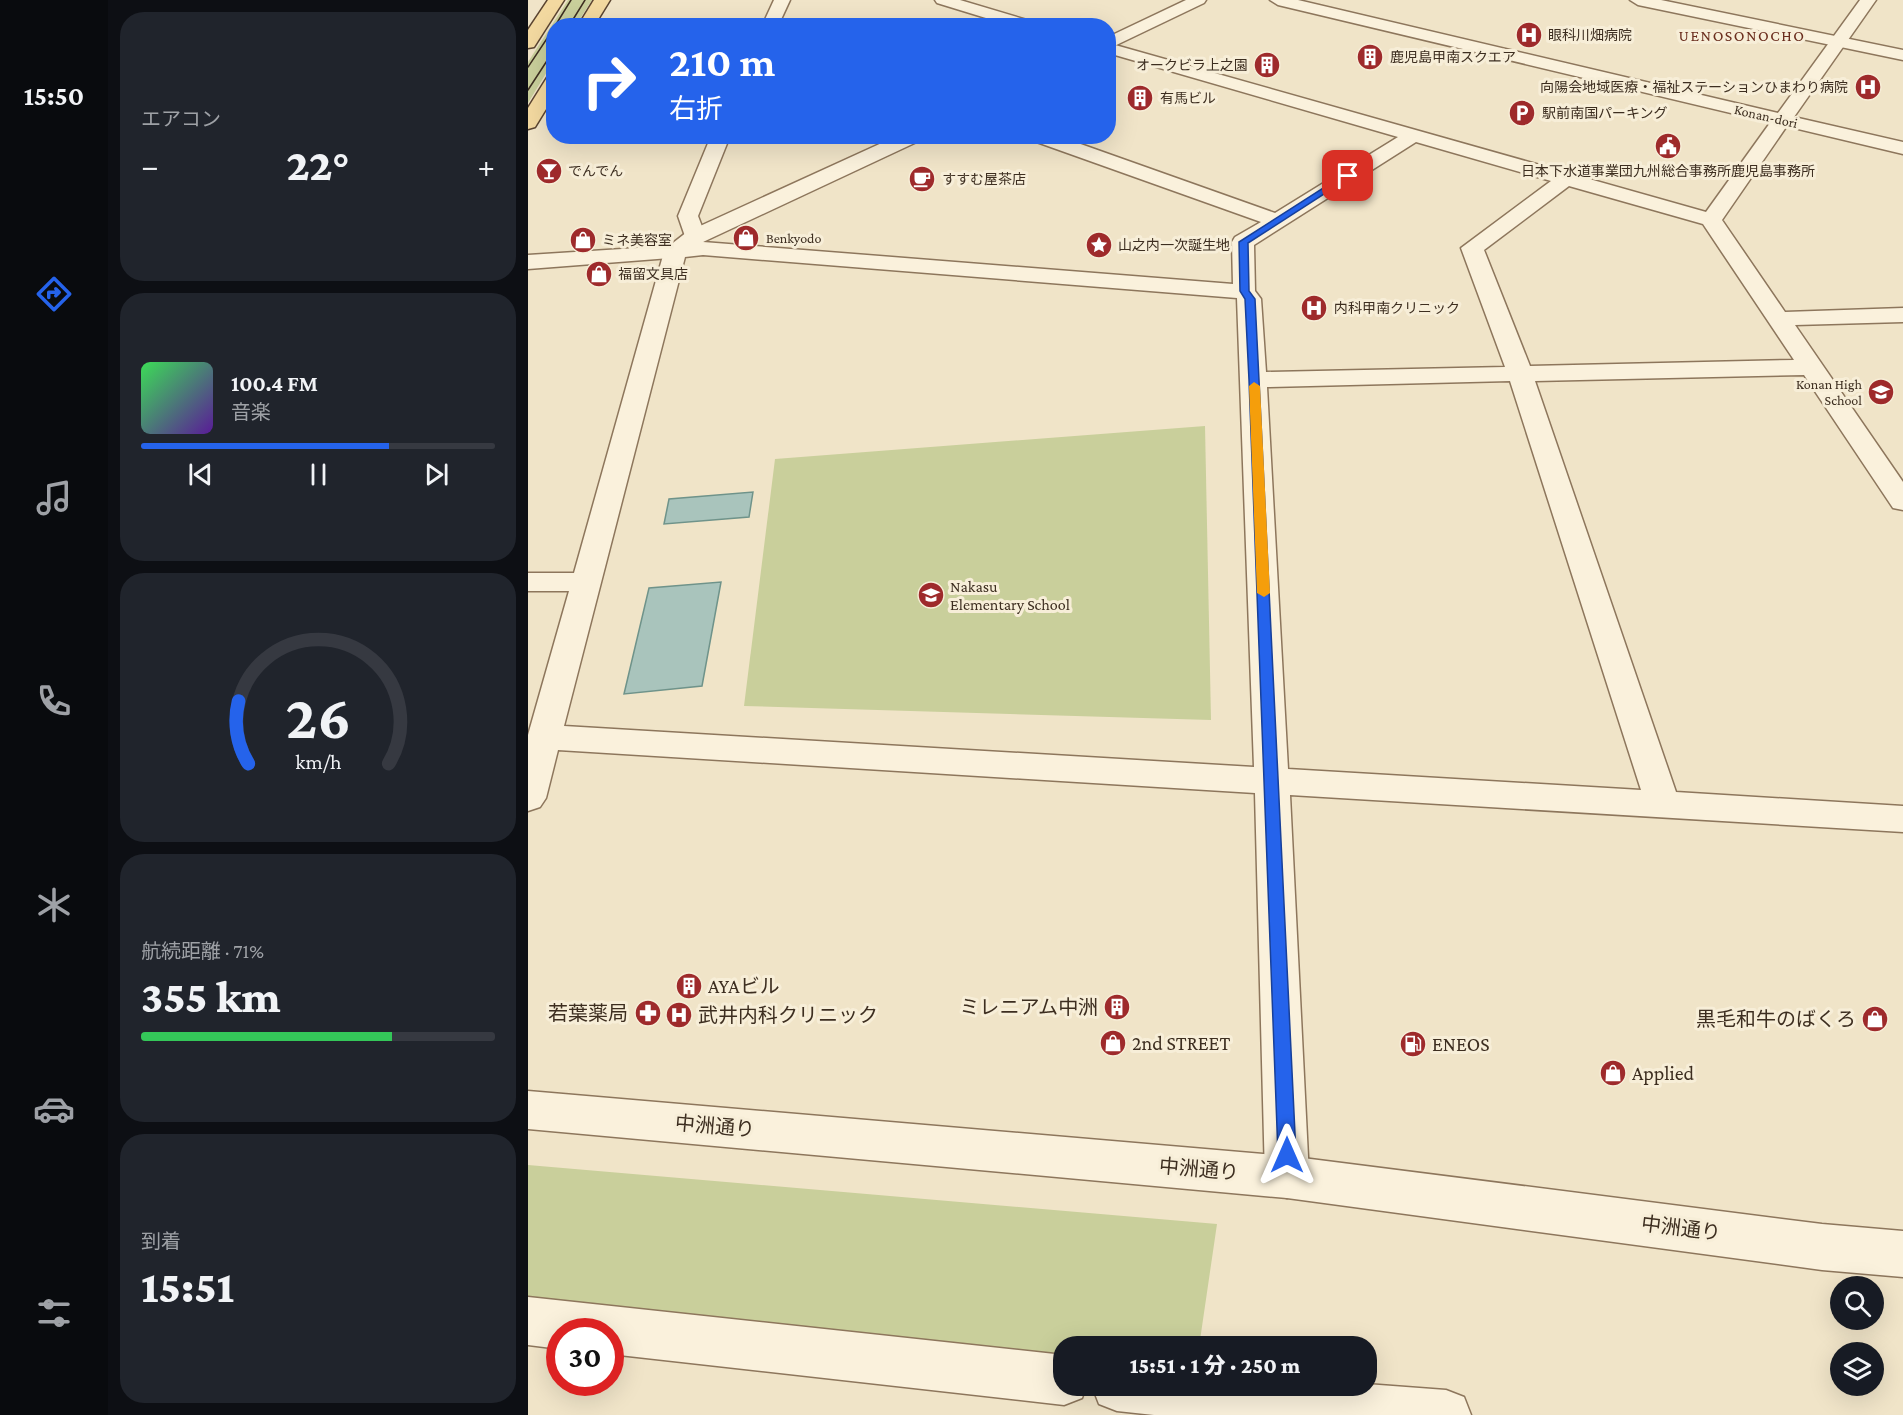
<!DOCTYPE html>
<html lang="ja">
<head>
<meta charset="utf-8">
<style>
	:root { --surface:#171b24; --page:#20242c; --text:#f1f3f6; --muted:#9ea1a6; --line:#363941; --accent:#2563eb }
	body { margin:0; font-family:"Crimson Pro","Noto Sans JP",serif; background:var(--page); color:var(--text); height:100vh; display:flex; flex-direction:column; font-size:22px; white-space:nowrap }
	* { box-sizing:border-box; margin:0 }
	p { font-size:20px; color:var(--muted) }
	.icon { flex:none; width:33px; height:33px; fill:none; stroke:currentColor; stroke-width:2; stroke-linecap:round; stroke-linejoin:round }
	.map { position:relative; flex:1; overflow:hidden }
	.details { display:flex; flex-direction:column; gap:12px; padding:12px; background:#0d0f14; width:420px }
	.details>* { flex:none }
	.banner { position:absolute; left:18px; top:18px; width:570px; height:126px; border-radius:24px; box-shadow:0 6px 24px #0002; background:#2563eb; color:#fff; overflow:hidden }
	.tools { position:absolute; left:1302px; top:1276px; display:grid; gap:12px }
	.tools a { display:grid; place-items:center; width:54px; height:54px; border-radius:50%; background:var(--surface); box-shadow:0 6px 24px #0002; font-size:30px }
	.speed { position:absolute; left:18px; top:1318px; display:flex; gap:12px; font-size:30px; font-weight:700; text-align:center }
	.speed>* { display:grid; place-content:center; width:78px; height:78px; border-radius:50%; background:var(--surface); box-shadow:0 6px 24px #0002; line-height:1 }
	.speed .limit { border:9px solid #d22; background:#fff; color:#111 }
	.pin { position:absolute; display:grid; place-items:center; width:51px; height:51px; color:#fff; margin:-26px; border-radius:12px; box-shadow:0 3px 9px #0006 }
	.me { position:absolute; width:66px; margin:-33px; rotate:0deg; stroke-linejoin:round; filter:drop-shadow(0 0 4px #0008) }
	.turn { display:flex; align-items:center; gap:21px; height:126px; padding:0 24px; font-size:27px }
	.turn .icon { width:78px; height:78px; stroke-width:2.5 }
	.turn b { display:block; font-size:42px; line-height:51px }
	.big { font-size:45px; font-weight:800; line-height:1.1 }
	.details .tile { flex:1; display:flex; flex-direction:column; justify-content:center; gap:9px; min-width:0; padding:0 21px; border-radius:24px; background:var(--page) }
	.details .dial { align-items:center; gap:0 }
	.dial svg { height:156px; overflow:visible; fill:none; stroke:var(--line); stroke-width:7; stroke-linecap:round; text-anchor:middle }
	.dial text { fill:var(--text); stroke:none }
	.song { display:flex; align-items:center; gap:18px }
	.cover { width:72px; height:72px; border-radius:9px; background:linear-gradient(135deg,hsl(130 70% 55%),hsl(270 70% 35%)) }
	.played { height:6px; border-radius:3px; background:linear-gradient(90deg,var(--accent) 70%,var(--line) 70%) }
	.keys { display:flex; justify-content:space-around; direction:ltr }
	.heat { display:flex; justify-content:space-between; align-items:center; font-size:33px; direction:ltr }
	.charge { height:9px; border-radius:4px; background:linear-gradient(90deg,#34c759 71%,var(--line) 0) }
	.trip { position:absolute; left:525px; top:1336px; width:324px; height:60px; border-radius:24px; background:var(--surface); box-shadow:0 6px 24px #0002; font-weight:800; line-height:60px; text-align:center }
	main { display:flex; flex:1; min-height:0 }
	.tabs { display:flex; flex-direction:column; width:108px; justify-content:space-around; align-items:center; background:#090b0e; color:var(--muted) }
	.tabs .icon { width:42px; height:42px }
	.tabs .on { color:var(--accent) }
	.tabs b { font-size:27px; color:var(--text) }
	.map>svg:first-child { display:block }
	.green { fill:#c9cf9b }
	.water { fill:#a9c4bc; stroke:#6f938a; stroke-width:1.5 }
	.lines { fill:none; stroke-linecap:round; stroke-linejoin:round }
	.minor-casing { stroke:#8d765c; stroke-width:3 }
	.tertiary-casing { stroke:#8d765c; stroke-width:3 }
	.primary-casing { stroke:#5b4430; stroke-width:3 }
	.minor { fill:#faf1dc; fill-rule:evenodd }
	.tertiary { fill:#faf1dc; fill-rule:evenodd }
	.primary { fill:#f3d9a0; fill-rule:evenodd }
	.tram { stroke:#3d2e20; stroke-width:1.5 }
	.route { fill:#2563eb; stroke:#184099; stroke-width:1.5 }
	.slow { fill:#f59e0b }
	.labels { text-anchor:middle; dominant-baseline:central; stroke-width:6; stroke-linejoin:round; paint-order:stroke }
	.far-poi-label { font-size:14px; fill:#3d2e20; stroke:#f7eed8; text-anchor:start }
	.far-street-label { font-size:14px; fill:#3d2e20; stroke:#f7eed8 }
	.far-quarter-label { font-size:16px; letter-spacing:1.5px; fill:#6b2e1e; stroke:#f7eed8 }
	.poi-label { font-size:16px; fill:#3d2e20; stroke:#f7eed8; text-anchor:start }
	.near-poi-label { font-size:20px; fill:#3d2e20; stroke:#f7eed8; text-anchor:start }
	.near-street-label { font-size:20px; fill:#3d2e20; stroke:#f7eed8 }
</style>
</head>
<body>
<main>
<nav class="tabs">
<b>15:50</b>
<svg class="icon on" aria-label="directions" viewBox="0 0 24 24"><path d="M12 3l9 9-9 9-9-9zM9 14v-3h6M13 9l2 2-2 2"/></svg>
<svg class="icon" aria-label="music" viewBox="0 0 24 24"><path d="M9 18V5l10-2v13"/><circle cx="6" cy="18" r="3"/><circle cx="16" cy="16" r="3"/></svg>
<svg class="icon" aria-label="phone" viewBox="0 0 24 24"><path d="M5 4h4l2 5-3 2q2 4 5 5l2-3 5 2v4C11 20 4 13 5 4z"/></svg>
<svg class="icon" aria-label="climate" viewBox="0 0 24 24"><path d="M12 3v18M4 7l16 10M4 17L20 7"/></svg>
<svg class="icon" aria-label="car" viewBox="0 0 24 24"><path d="M5 17H2v-5l4-1 3-4h7l3 4 3 1v5h-3M9 17h6M6 11h13"/><circle cx="7" cy="17" r="2"/><circle cx="17" cy="17" r="2"/></svg>
<svg class="icon" aria-label="filters" viewBox="0 0 24 24"><path d="M4 7h16M4 17h16"/><circle cx="9" cy="7" r="2"/><circle cx="15" cy="17" r="2"/></svg>
</nav>
<section class="details">
<div class="tile"><p>エアコン</p>
<div class="heat"><a>−</a><b class="big">22°</b><a>+</a></div>
</div>
<div class="tile">
<div class="song"><i class="cover"></i><div><b>100.4 FM</b><p>音楽</p></div></div>
<div class="played"></div>
<div class="keys"><svg class="icon" aria-label="previous" viewBox="0 0 24 24"><path d="M18 5L8 12l10 7zM5 5v14"/></svg><svg class="icon" aria-label="pause" viewBox="0 0 24 24"><path d="M8 5v14M16 5v14"/></svg><svg class="icon" aria-label="next" viewBox="0 0 24 24"><path d="M6 5l10 7-10 7zM19 5v14"/></svg></div>
</div>
<div class="tile dial"><svg viewBox="0 0 100 80">
<path d="M14 69A42 42 0 1 1 86 69"/>
<path d="M14 69A42 42 0 0 1 9 37" stroke="#2563eb"/>
<text x="50" y="56" font-size="32" font-weight="700">26</text>
<text x="50" y="72" font-size="11">km/h</text>
</svg></div>
<div class="tile"><p>航続距離 · 71%</p><b class="big">355 km</b><div class="charge"></div></div>
<div class="tile"><p>到着</p><b class="big">15:51</b></div>
</section>
<div class="map">
<svg width="1375" height="1415" viewBox="0 0 1375 1415">
	<rect width="100%" height="100%" fill="#f0e4c8"/>
	<g class="green">
		<polygon points="40,0 64,0 48,25 26,26 25,62 0,103 0,62"/>
		<polygon points="677,426 683,720 216,706 247,459"/>
		<polygon points="0,1165 689,1224 671,1347 536,1347 535,1357 0,1302"/>
	</g>
	<g class="water">
		<polygon points="225,492 221,517 136,524 141,499"/>
		<polygon points="193,582 174,686 96,694 121,588"/>
	</g>
	<g class="lines">
		<defs>
			<g id="minor">
				<polygon points="246,0 262,0 250,26 234,26"/>
				<polygon points="407,0 432,0 509,23 511,26 484,26 409,3"/>
				<polygon points="1102,0 1133,0 1375,50 1375,60 1110,5"/>
				<path d="M580,43L1178,212L1247,116H1261L1263,120L1194,220L1257,312L1375,308V322L1267,325L1375,482V510L1365,508L1276,375L1007,381L1148,792L1375,806V832L762,795L781,1177L775,1192L759,1198L743,1192L737,1177L727,793L30,750L18,798L12,807L0,811V735L41,591H0V573H46L136,252L139,247L165,243L159,242L150,216L183,136H202L170,216L178,237L175,242L705,284L704,242L707,237L733,222L503,140L501,136H530L747,213L870,137L580,53ZM888,142L1023,181L933,248L977,367L738,372L733,299L727,291L726,245ZM1041,186L1175,224L1266,360L1002,366L956,250ZM175,255L709,298L726,767L36,726L157,257ZM982,381L1113,790L760,769L739,387Z"/>
			</g>
			<g id="tertiary">
				<polygon points="658,0 678,0 676,3 580,49 580,37"/>
				<polygon points="742,0 770,0 1250,113 1332,0 1348,0 1266,117 1375,142 1375,154 750,5"/>
				<polygon points="369,136 395,136 393,140 175,242 155,257 0,269 0,255 141,246 159,232"/>
				<polygon points="0,1091 759,1156 1294,1224 1375,1231 1375,1277 1294,1270 759,1198 0,1129"/>
				<polygon points="0,1297 536,1355 536,1386 558,1386 554,1398 536,1405 82,1354 82,1332 32,1332 32,1349 0,1345"/>
				<polygon points="838,1384 918,1390 936,1397 943,1415 626,1415 589,1411 571,1404 564,1386 838,1386"/>
			</g>
			<g id="primary">
				<polygon points="20,0 36,0 6,47 0,48 0,30"/>
				<polygon points="66,0 82,0 66,26 50,26"/>
				<polygon points="26,75 26,96 7,127 0,129 0,108 20,76"/>
			</g>
		</defs>
		<use href="#minor" class="minor-casing"/>
		<use href="#tertiary" class="tertiary-casing"/>
		<use href="#primary" class="primary-casing"/>
		<use href="#minor" class="minor"/>
		<use href="#tertiary" class="tertiary"/>
		<use href="#primary" class="primary"/>
		<g class="tram">
			<polyline points="27,26 43,0"/>
			<polyline points="41,26 57,0"/>
			<polyline points="0,67 26,28"/>
			<polyline points="0,90 26,50"/>
		</g>
	</g>
	<polygon class="route" points="817,174 824,176 720,243 721,291 727,299 731,380 768,1155 766,1161 759,1164 753,1161 750,1155 721,380 717,299 712,291 711,242"/>
	<polygon class="slow" points="726,382 732,386 742,593 736,597 729,593 721,386"/>
	<defs>
		<symbol id="hospital-disc" viewBox="-11 -11 22 22"><circle r="9.5" fill="#9e2a2b" stroke="#f7eed8"/><path d="M-5-5h3v3.5h4V-5h3V5h-3V1.5h-4V5h-3Z" fill="#fff"/></symbol>
		<symbol id="building-disc" viewBox="-11 -11 22 22"><circle r="9.5" fill="#9e2a2b" stroke="#f7eed8"/><path d="M-4-6H4V6H1V3H-1V6H-4ZM-2.5-4.3h1.7v1.8h-1.7ZM.8-4.3h1.7v1.8H.8ZM-2.5-1h1.7V.8h-1.7ZM.8-1h1.7V.8H.8Z" fill="#fff"/></symbol>
		<symbol id="parking-disc" viewBox="-11 -11 22 22"><circle r="9.5" fill="#9e2a2b" stroke="#f7eed8"/><path d="M-3.5-5.5H1a3.5 3.5 0 0 1 0 7H-1V5.5H-3.5ZM-1-3.4V-.6H.8a1.4 1.4 0 0 0 0-2.8Z" fill="#fff"/></symbol>
		<symbol id="civic-disc" viewBox="-11 -11 22 22"><circle r="9.5" fill="#9e2a2b" stroke="#f7eed8"/><path d="M-.6-6.5H3V-4.5H.6V-3L4-1V1h2V6H-6V1h2V-1L-.6-3ZM-1.2 2.5V6h2.4V2.5Z" fill="#fff"/></symbol>
		<symbol id="bar-disc" viewBox="-11 -11 22 22"><circle r="9.5" fill="#9e2a2b" stroke="#f7eed8"/><path d="M-6-5H6L.8 .8V4.5H3.5V6h-7V4.5H-.8V.8Z" fill="#fff"/></symbol>
		<symbol id="cafe-disc" viewBox="-11 -11 22 22"><circle r="9.5" fill="#9e2a2b" stroke="#f7eed8"/><path d="M-5.5-4.5H6V0H3Q3 3.5 0 3.5H-2.5Q-5.5 3.5-5.5 0ZM3-3.2v2h1.7v-2ZM-6 4.5H4V6H-6Z" fill="#fff"/></symbol>
		<symbol id="shop-disc" viewBox="-11 -11 22 22"><circle r="9.5" fill="#9e2a2b" stroke="#f7eed8"/><path d="M-5-2.5h2.3a2.7 3.5 0 0 1 5.4 0H5L5.5 6h-11ZM-1.5-2.5h3a1.5 2.3 0 0 0-3 0Z" fill="#fff"/></symbol>
		<symbol id="sight-disc" viewBox="-11 -11 22 22"><circle r="9.5" fill="#9e2a2b" stroke="#f7eed8"/><path d="M0-6L1.8-2.2L6-1.7L2.9 1.2L3.7 5.4L0 3.3L-3.7 5.4L-2.9 1.2L-6-1.7L-1.8-2.2Z" fill="#fff"/></symbol>
		<symbol id="school-disc" viewBox="-11 -11 22 22"><circle r="9.5" fill="#9e2a2b" stroke="#f7eed8"/><path d="M0-5L7-2L0 1L-7-2ZM-4 1L0 2.5L4 1V4Q0 6-4 4Z" fill="#fff"/></symbol>
		<symbol id="pharmacy-disc" viewBox="-11 -11 22 22"><circle r="9.5" fill="#9e2a2b" stroke="#f7eed8"/><path d="M-2-6h4v4h4v4h-4v4h-4v-4h-4v-4h4Z" fill="#fff"/></symbol>
		<symbol id="fuel-disc" viewBox="-11 -11 22 22"><circle r="9.5" fill="#9e2a2b" stroke="#f7eed8"/><path d="M-5.5-6h7V0h2V4h1.3V-2.5L3-4.5l.8-.8L6-3V5H2.5V1h-1V6h-7ZM-4.2-4.7v3.2H.2V-4.7Z" fill="#fff"/></symbol>
	</defs>
	<g fill-rule="evenodd">
		<use href="#hospital-disc" x="986" y="20" width="30" height="30"/>
		<use href="#building-disc" x="827" y="42" width="30" height="30"/>
		<use href="#building-disc" x="724" y="50" width="30" height="30"/>
		<use href="#hospital-disc" x="1325" y="72" width="30" height="30"/>
		<use href="#building-disc" x="597" y="83" width="30" height="30"/>
		<use href="#parking-disc" x="979" y="98" width="30" height="30"/>
		<use href="#civic-disc" x="1125" y="131" width="30" height="30"/>
		<use href="#bar-disc" x="6" y="156" width="30" height="30"/>
		<use href="#cafe-disc" x="379" y="164" width="30" height="30"/>
		<use href="#shop-disc" x="203" y="223" width="30" height="30"/>
		<use href="#shop-disc" x="40" y="225" width="30" height="30"/>
		<use href="#sight-disc" x="556" y="230" width="30" height="30"/>
		<use href="#shop-disc" x="56" y="259" width="30" height="30"/>
		<use href="#hospital-disc" x="771" y="293" width="30" height="30"/>
		<use href="#school-disc" x="1338" y="377" width="30" height="30"/>
		<use href="#school-disc" x="388" y="580" width="30" height="30"/>
		<use href="#building-disc" x="146" y="971" width="30" height="30"/>
		<use href="#building-disc" x="574" y="992" width="30" height="30"/>
		<use href="#pharmacy-disc" x="105" y="998" width="30" height="30"/>
		<use href="#hospital-disc" x="136" y="1000" width="30" height="30"/>
		<use href="#shop-disc" x="1332" y="1004" width="30" height="30"/>
		<use href="#shop-disc" x="570" y="1028" width="30" height="30"/>
		<use href="#fuel-disc" x="870" y="1029" width="30" height="30"/>
		<use href="#shop-disc" x="1070" y="1058" width="30" height="30"/>
	</g>
	<g class="labels">
		<g class="far-poi-label">
			<text x="1020" y="35">眼科川畑病院</text>
			<text x="862" y="57">鹿児島甲南スクエア</text>
			<text x="720" y="65" text-anchor="end">オークビラ上之園</text>
			<text x="1320" y="87" text-anchor="end">向陽会地域医療・福祉ステーションひまわり病院</text>
			<text x="632" y="98">有馬ビル</text>
			<text x="1014" y="113">駅前南国パーキング</text>
			<text x="40" y="171">でんでん</text>
			<text x="1140" y="171" text-anchor="middle">日本下水道事業団九州総合事務所鹿児島事務所</text>
			<text x="414" y="179">すすむ屋茶店</text>
			<text x="238" y="238">Benkyodo</text>
			<text x="74" y="240">ミネ美容室</text>
			<text x="590" y="245">山之内一次誕生地</text>
			<text x="90" y="274">福留文具店</text>
			<text x="806" y="308">内科甲南クリニック</text>
			<text x="1334" y="384" text-anchor="end">Konan High<tspan x="1334" dy="16">School</tspan></text>
		</g>
		<g class="far-street-label">
			<text transform="translate(1238 116) rotate(13)">Konan-dori</text>
		</g>
		<g class="far-quarter-label">
			<text x="1214" y="35">UENOSONOCHO</text>
		</g>
		<g class="poi-label">
			<text x="422" y="586">Nakasu<tspan x="422" dy="18">Elementary School</tspan></text>
		</g>
		<g class="near-poi-label">
			<text x="180" y="986">AYAビル</text>
			<text x="570" y="1007" text-anchor="end">ミレニアム中洲</text>
			<text x="100" y="1013" text-anchor="end">若葉薬局</text>
			<text x="170" y="1015">武井内科クリニック</text>
			<text x="1328" y="1019" text-anchor="end">黒毛和牛のばくろ</text>
			<text x="604" y="1043">2nd STREET</text>
			<text x="904" y="1044">ENEOS</text>
			<text x="1104" y="1073">Applied</text>
		</g>
		<g class="near-street-label">
			<text transform="translate(187 1126) rotate(5)">中洲通り</text>
			<text transform="translate(671 1169) rotate(5)">中洲通り</text>
			<text transform="translate(1153 1228) rotate(7)">中洲通り</text>
		</g>
	</g>
</svg>
<div class="tools">
<a><svg class="icon" aria-label="search" viewBox="0 0 24 24"><circle cx="10" cy="10" r="6"/><path d="M15 15l6 6"/></svg></a>
<a><svg class="icon" aria-label="layers" viewBox="0 0 24 24"><path d="M12 4l9 5-9 5-9-5zM3 14l9 5 9-5"/></svg></a>
</div>
<div class="speed"><div class="limit">30</div></div>
<div class="pin" style="left:820px;top:176px;background:#d93025"><svg class="icon" aria-label="arrive" viewBox="0 0 24 24"><path d="M6 21V4h12l-3 4 3 4H6"/></svg></div>
<svg class="me" style="left:759px;top:1155px" viewBox="-20 -20 40 40"><path d="M0-17L14 15 0 8-14 15z" fill="#2563eb" stroke="#fff" stroke-width="4"/></svg>
<div class="trip">15:51 · 1 分 · 250 m</div>
<div class="banner">
<div class="turn"><svg class="icon" aria-label="right" viewBox="0 0 24 24"><path d="M7 20v-9h11M14 6l5 5-5 5"/></svg><div><b>210 m</b>右折</div></div>
</div>
</div>
</main>
</body>
</html>
